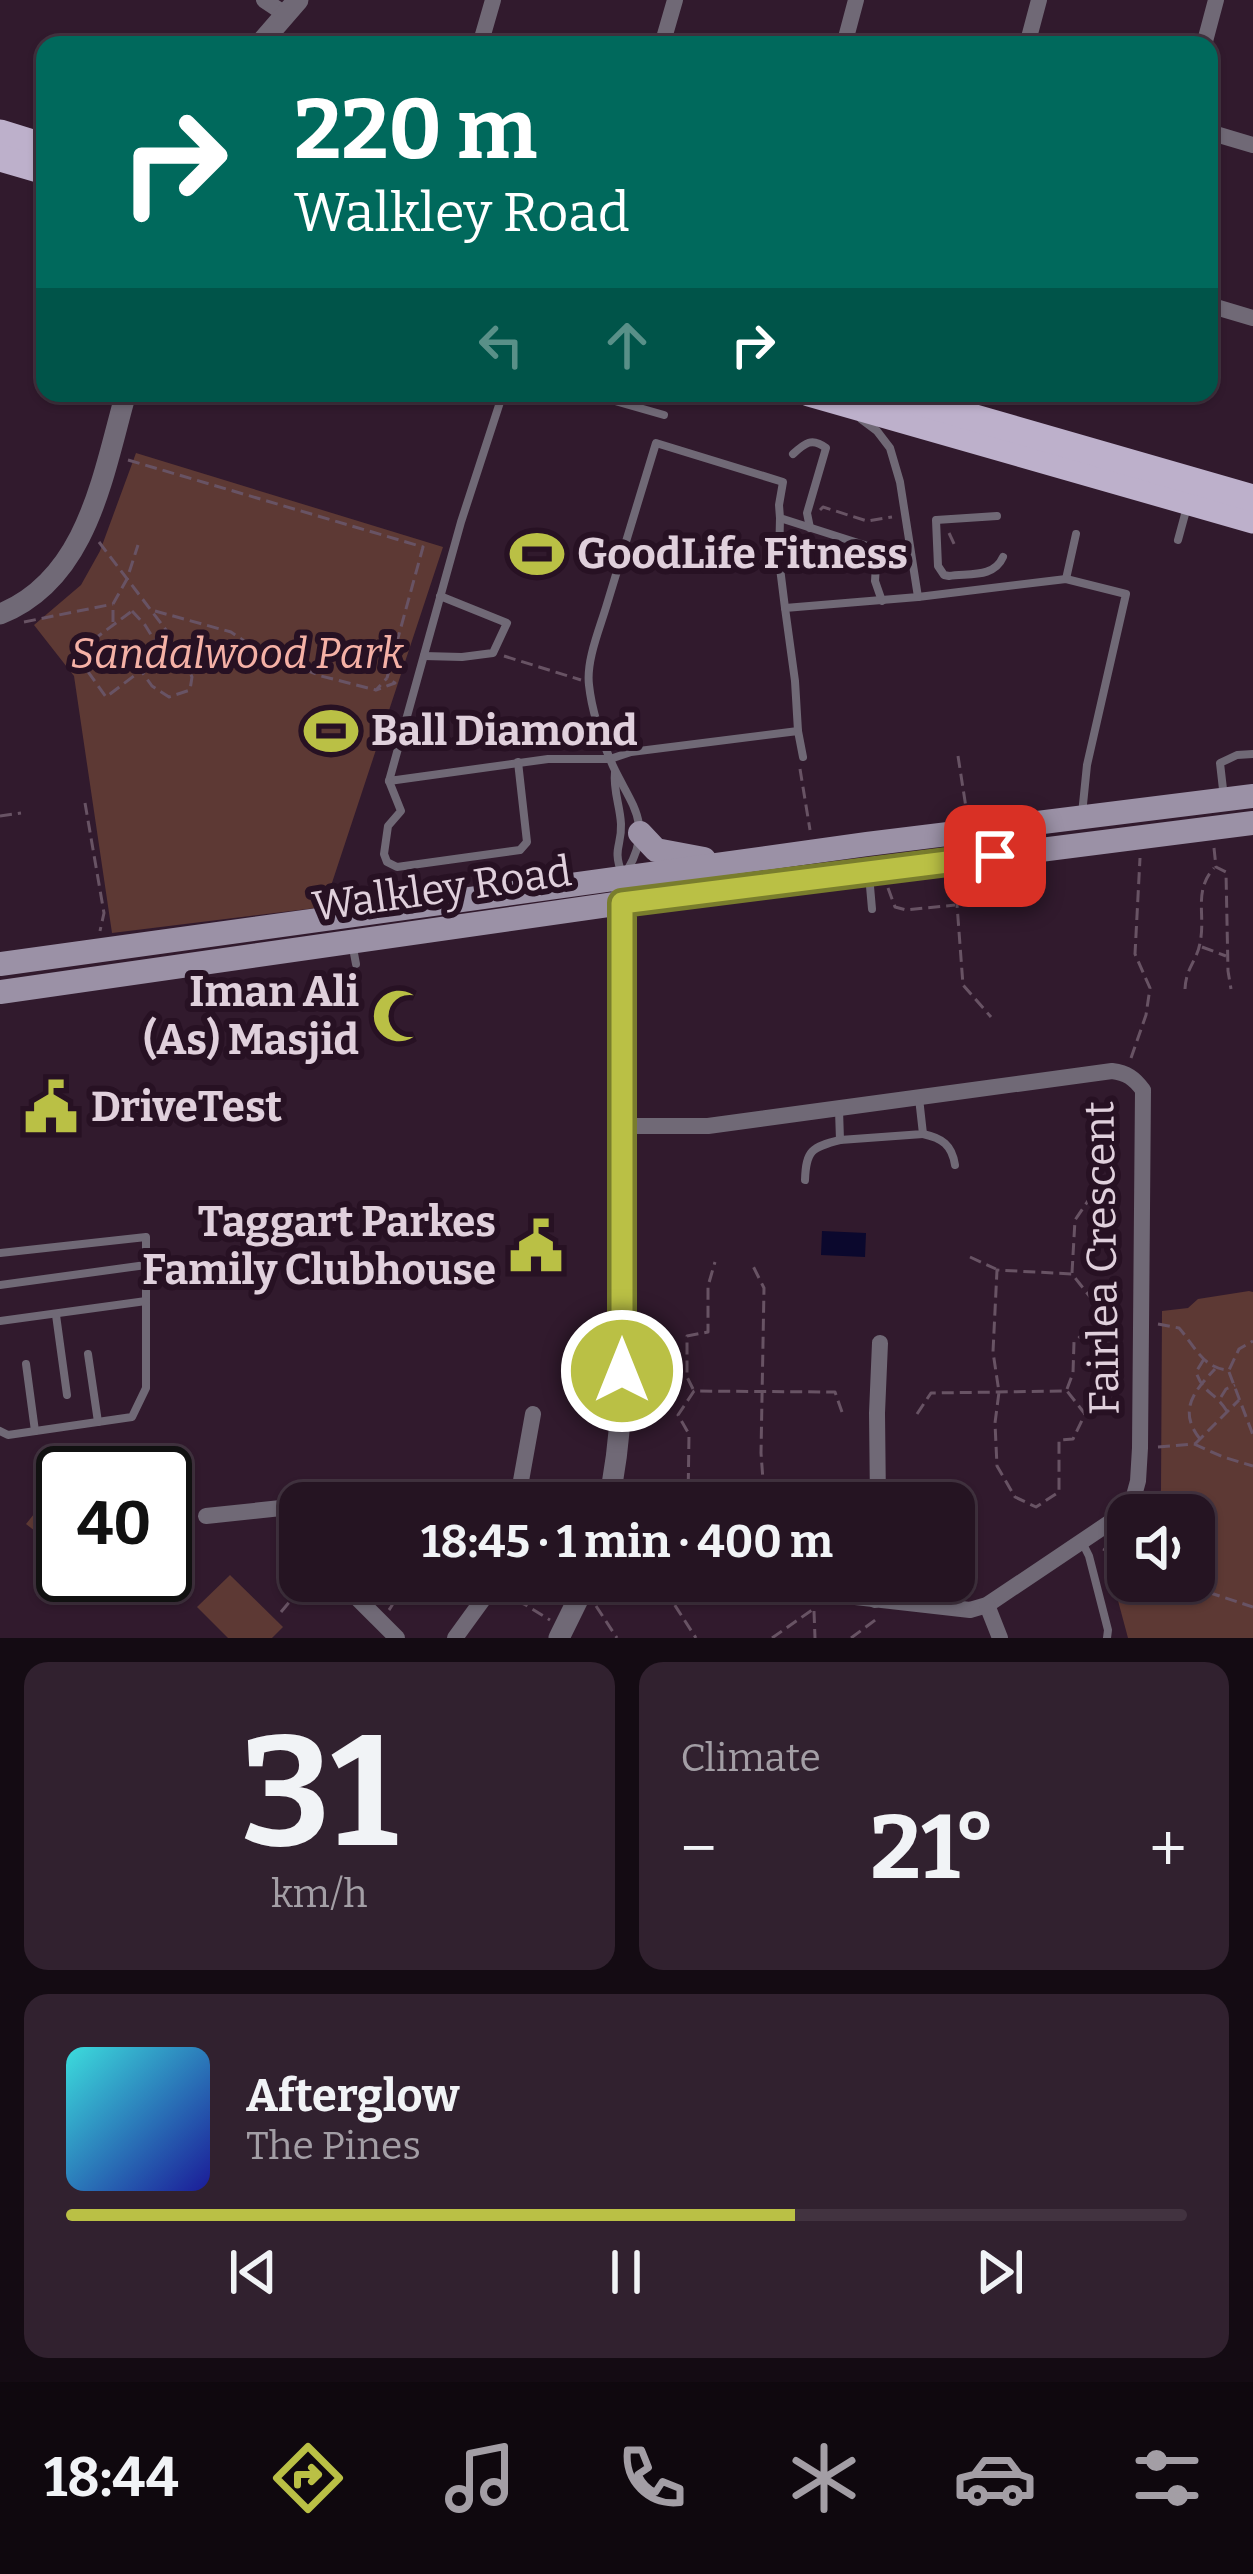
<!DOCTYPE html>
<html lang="en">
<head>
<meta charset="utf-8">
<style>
	:root { --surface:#251422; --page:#31212f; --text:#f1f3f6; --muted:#a39ea5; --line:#423340; --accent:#bac045 }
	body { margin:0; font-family:Bitter,serif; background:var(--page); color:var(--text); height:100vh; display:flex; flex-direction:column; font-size:45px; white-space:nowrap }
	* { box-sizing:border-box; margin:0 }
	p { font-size:39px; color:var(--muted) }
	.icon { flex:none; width:66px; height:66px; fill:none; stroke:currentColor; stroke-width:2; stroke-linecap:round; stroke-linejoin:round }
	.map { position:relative; height:1638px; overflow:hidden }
	.sheet { display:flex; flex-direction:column; gap:24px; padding:24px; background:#140b13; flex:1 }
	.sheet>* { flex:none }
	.banner { position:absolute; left:36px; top:36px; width:1182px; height:366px; border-radius:24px; box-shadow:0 3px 9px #0004,0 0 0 3px var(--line); background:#00695c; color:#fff; overflow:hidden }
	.tools { position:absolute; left:1107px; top:1494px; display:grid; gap:24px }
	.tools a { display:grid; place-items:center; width:108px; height:108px; border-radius:24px; background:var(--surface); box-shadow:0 3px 9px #0004,0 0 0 3px var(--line); font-size:60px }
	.speed { position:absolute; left:36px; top:1446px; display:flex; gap:24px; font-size:60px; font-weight:700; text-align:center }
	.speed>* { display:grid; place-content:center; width:156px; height:156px; border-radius:50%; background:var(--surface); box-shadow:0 3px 9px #0004,0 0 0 3px var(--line); line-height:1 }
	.speed .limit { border:6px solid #111; border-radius:18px; background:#fff; color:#111 }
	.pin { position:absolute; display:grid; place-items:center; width:102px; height:102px; color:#fff; margin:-51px; border-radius:24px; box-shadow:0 6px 18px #0006 }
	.me { position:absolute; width:132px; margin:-66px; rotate:0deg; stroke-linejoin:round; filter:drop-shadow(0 0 9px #0008) }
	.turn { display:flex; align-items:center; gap:42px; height:252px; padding:0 60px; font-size:54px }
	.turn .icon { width:156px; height:156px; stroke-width:2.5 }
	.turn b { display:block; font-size:84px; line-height:102px }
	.lanes { display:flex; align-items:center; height:114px; padding:0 60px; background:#0003; justify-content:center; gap:60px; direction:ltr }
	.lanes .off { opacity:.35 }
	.big { font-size:90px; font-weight:700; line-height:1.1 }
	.sheet .widget { flex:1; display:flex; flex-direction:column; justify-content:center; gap:18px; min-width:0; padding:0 42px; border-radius:24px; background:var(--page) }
	.sheet .dial { align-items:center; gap:0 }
	.dial b { font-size:156px; line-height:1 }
	.song { display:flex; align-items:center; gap:36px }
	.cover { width:144px; height:144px; border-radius:18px; background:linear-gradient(135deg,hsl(180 70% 55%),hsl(240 70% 35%)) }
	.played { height:12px; border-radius:6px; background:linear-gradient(90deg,var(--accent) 65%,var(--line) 65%) }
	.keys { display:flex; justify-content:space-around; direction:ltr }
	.heat { display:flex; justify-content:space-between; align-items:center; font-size:66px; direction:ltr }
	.sheet .tiles { flex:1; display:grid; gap:24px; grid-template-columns:1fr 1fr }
	.widget:last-child { grid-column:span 2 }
	.trip { position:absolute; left:279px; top:1482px; width:696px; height:120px; border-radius:24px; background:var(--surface); box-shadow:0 3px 9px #0004,0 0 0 3px var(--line); font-weight:700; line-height:120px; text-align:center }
	.dock { display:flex; height:192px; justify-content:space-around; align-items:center; background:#0f080e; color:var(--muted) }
	.dock .icon { width:84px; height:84px }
	.dock .on { color:var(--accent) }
	.dock b { font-size:54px; color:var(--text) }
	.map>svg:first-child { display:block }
	.green { fill:#5d3934 }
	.water { fill:#0b082d }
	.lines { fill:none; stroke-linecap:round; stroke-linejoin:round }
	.path { stroke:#685364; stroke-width:3; stroke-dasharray:12 6; stroke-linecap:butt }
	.service { stroke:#706976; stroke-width:8 }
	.minor { stroke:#706976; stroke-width:16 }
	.tertiary { stroke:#706976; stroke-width:21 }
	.secondary { stroke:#9b91a6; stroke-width:24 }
	.primary { stroke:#bdb0cb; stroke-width:27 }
	.route-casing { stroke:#797d2d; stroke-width:30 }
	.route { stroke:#bac045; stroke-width:21 }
	.labels { text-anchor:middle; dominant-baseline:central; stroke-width:12; stroke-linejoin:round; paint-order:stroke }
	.poi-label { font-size:42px; font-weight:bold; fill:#e0d0dc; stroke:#271123; text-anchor:start }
	.park-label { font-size:42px; font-style:italic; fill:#f5b1a6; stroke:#271123 }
	.street-label { font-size:42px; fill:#e0d0dc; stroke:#271123 }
</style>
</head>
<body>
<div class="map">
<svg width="1253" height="1638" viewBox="0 0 1253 1638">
	<rect width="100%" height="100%" fill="#311a2d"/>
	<g class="green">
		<polygon points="136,453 443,547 324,907 112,933 74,676 34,625 81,585 100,551"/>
		<polygon points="1249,1291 1253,1292 1253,1638 1128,1638 1105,1552 1128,1537 1128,1581 1194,1581 1194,1515 1154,1515 1161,1490 1162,1311 1188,1308 1198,1299"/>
		<polygon points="55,1488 63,1494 63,1553 26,1524"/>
		<polygon points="230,1575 283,1627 272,1638 228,1638 197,1607"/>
	</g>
	<polygon class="water" points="822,1231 866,1233 865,1257 821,1255"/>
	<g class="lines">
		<g class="path">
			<polyline points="128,460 423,547 387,678 395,683 376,690 387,678"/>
			<polyline points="820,510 823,507 867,521 892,517"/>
			<polyline points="949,533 956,548"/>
			<polyline points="99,542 176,643 192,677 190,690 169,697 152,686 142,672"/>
			<polygon points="132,611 145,625 163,654 106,697 76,655 81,649"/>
			<polyline points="155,611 231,632 262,653 321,676 376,690"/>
			<polyline points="24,622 113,604"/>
			<polyline points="113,622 113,604 127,579 138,545"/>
			<polyline points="504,656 581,680"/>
			<polyline points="958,756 967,814"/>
			<polyline points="800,769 810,830"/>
			<polyline points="85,803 104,913 100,931"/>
			<polyline points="0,816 21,813"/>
			<polyline points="1214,848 1216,867 1226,872 1228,971 1231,989"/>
			<polyline points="955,878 963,985 991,1017"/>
			<polyline points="888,888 895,907 906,910 955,905"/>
			<polyline points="1202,947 1226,956"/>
			<path d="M1185,989C1186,967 1197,961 1200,943C1206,915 1193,891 1214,868"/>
			<polyline points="1131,1058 1146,1015 1150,988 1135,954 1140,858"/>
			<polyline points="970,1257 996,1269"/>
			<polyline points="1072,1273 1075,1220 1094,1192"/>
			<path d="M1158,1324L1179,1328C1195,1346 1203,1369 1229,1370L1239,1349L1253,1341"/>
			<path d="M1204,1359L1196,1372C1204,1395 1216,1392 1228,1413"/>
			<polyline points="1229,1372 1253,1435"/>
			<polyline points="693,1389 687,1377 687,1336 708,1332 708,1286 715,1262"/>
			<polyline points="1067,1389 1073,1373 1074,1342 1090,1328"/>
			<polyline points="1221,1397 1226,1389 1235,1385"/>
			<polyline points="917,1414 931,1393 1067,1391 1085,1414 1073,1439 1059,1440 1059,1492 1036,1507 1015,1497 997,1466 995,1423 999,1392 993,1352 997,1270 1072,1274 1091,1298"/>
			<path d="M1200,1439C1178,1411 1193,1392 1215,1369"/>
			<polyline points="1195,1444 1239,1400"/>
			<polyline points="1158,1447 1194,1444 1223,1457 1253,1466"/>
			<polyline points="688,1503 689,1434 678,1415 694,1391 835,1392 842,1412"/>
			<polyline points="750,1503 764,1494 761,1453 764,1288 751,1262"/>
			<polyline points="1103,1549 1128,1561"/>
			<polyline points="1174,1581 1253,1607"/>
			<polyline points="665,1590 696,1638"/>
			<polyline points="500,1594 524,1604 550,1620"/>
			<polyline points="596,1606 617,1638"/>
			<path d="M389,1610C396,1601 396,1590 403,1581"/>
			<polyline points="814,1611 815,1638"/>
			<polyline points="281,1612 307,1581"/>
			<polyline points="772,1638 812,1610"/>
			<polyline points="851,1638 878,1618"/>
		</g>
		<g class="service">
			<polyline points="503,393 461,522 389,781 548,759 610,759 631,752 798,731"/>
			<polyline points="587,393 664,415"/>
			<path d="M793,454C805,443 812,437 826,448L807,513L810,528"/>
			<path d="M997,516L936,520L938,566L944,575L949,576C969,573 994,578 1003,557"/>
			<polyline points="780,518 779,560 785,608"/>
			<polyline points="1178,540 1187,507"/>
			<polyline points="1066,579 1076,534"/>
			<polyline points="918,597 1066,579 1126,594 1087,765 1082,814"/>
			<polyline points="424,656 462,657 493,653 507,623 440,596"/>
			<polyline points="803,757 798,731 795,681 785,608 918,597 900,482 890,448 877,431 861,419"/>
			<path d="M615,772C613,791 620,805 621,824C622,847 612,847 622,874"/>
			<polyline points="389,781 401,811 388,826 384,854 387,862 397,867 520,850 527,842 518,762"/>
			<polyline points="1224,798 1220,763 1237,755 1253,754"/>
			<path d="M628,869C654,824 630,803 613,766C602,741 592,713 589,685C586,660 600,628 607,604C623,550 640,497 656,443L783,482L779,505L780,518L877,549L875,581L882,601"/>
			<polyline points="869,875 872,909"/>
			<polyline points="353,948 356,964"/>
			<polyline points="839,1110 840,1140 923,1134 919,1098"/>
			<path d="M923,1134C942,1138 952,1145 955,1165"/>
			<path d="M805,1180C806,1150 812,1147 840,1140"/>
			<polyline points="0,1253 146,1237 146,1388 132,1417 8,1435 0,1431"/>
			<polyline points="0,1285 146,1265"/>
			<polyline points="56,1315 67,1395"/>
			<polyline points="0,1321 146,1301"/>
			<polyline points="88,1354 98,1422"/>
			<polyline points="26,1364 35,1431"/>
			<polyline points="1082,1542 1089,1556 1108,1630 1107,1638"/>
		</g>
		<g class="minor">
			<polyline points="264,0 285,14"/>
			<polyline points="480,45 493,0"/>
			<polyline points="662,45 675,0"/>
			<polyline points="844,45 856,0"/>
			<polyline points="1027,45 1039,0"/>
			<polyline points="1204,45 1216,0"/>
			<polyline points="1209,132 1253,145"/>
			<polyline points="1209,305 1253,318"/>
			<path d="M621,1126H708L1112,1071C1127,1073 1134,1078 1143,1090L1140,1448L1138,1481L1132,1503L1115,1519L987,1605L970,1610L714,1581"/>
			<path d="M311,1503C350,1493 386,1491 425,1503"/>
			<polyline points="517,1503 533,1414"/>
			<polyline points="878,1503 877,1413 880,1343"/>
			<polyline points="288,1509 300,1536"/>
			<polyline points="206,1516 300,1506"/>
			<polyline points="340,1581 397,1638"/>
			<polyline points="875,1600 877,1581"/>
			<polyline points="987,1605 1000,1638"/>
			<polyline points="455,1638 484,1598"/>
		</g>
		<g class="tertiary">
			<polyline points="259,45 298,0"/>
			<path d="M0,614C88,579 103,474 126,393"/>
			<path d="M608,1503C627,1422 621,1339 621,1255C620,1133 618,1009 622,887"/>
			<polyline points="559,1638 587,1581"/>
		</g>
		<g class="secondary">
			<polyline points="640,833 656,850 704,859"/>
			<polyline points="0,964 867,844 1253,796"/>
			<polyline points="0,992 622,903 1253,823"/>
		</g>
		<g class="primary">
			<polyline points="0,133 45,147"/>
			<polyline points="0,158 45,171"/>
			<polyline points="809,393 1253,520"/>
			<polyline points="888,393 1253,498"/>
		</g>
	</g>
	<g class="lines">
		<defs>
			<polyline id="route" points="622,1371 622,903 995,856"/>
		</defs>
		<use href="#route" class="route-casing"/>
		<use href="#route" class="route"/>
	</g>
	<defs>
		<symbol id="stadium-bare" viewBox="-9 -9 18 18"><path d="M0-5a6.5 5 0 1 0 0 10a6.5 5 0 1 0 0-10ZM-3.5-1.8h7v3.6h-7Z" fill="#bac045" stroke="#271123" stroke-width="2.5" paint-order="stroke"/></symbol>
		<symbol id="mosque-bare" viewBox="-9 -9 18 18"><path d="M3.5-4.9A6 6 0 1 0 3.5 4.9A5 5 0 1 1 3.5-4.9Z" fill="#bac045" stroke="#271123" stroke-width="2.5" paint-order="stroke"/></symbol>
		<symbol id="civic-bare" viewBox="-9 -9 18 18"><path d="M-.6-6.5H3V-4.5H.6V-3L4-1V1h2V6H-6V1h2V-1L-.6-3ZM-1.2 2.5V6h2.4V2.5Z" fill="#bac045" stroke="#271123" stroke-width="2.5" paint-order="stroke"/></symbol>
	</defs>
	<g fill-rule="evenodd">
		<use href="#stadium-bare" x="499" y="516" width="76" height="76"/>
		<use href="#stadium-bare" x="293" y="693" width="76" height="76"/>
		<use href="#mosque-bare" x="361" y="978" width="76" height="76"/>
		<use href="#civic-bare" x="13" y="1069" width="76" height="76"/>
		<use href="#civic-bare" x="498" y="1208" width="76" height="76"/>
	</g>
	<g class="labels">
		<g class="poi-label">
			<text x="577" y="554">GoodLife Fitness</text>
			<text x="371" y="731">Ball Diamond</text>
			<text x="359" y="992" text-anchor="end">Iman Ali<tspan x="359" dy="48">(As) Masjid</tspan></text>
			<text x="91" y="1107">DriveTest</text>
			<text x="496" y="1222" text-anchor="end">Taggart Parkes<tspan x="496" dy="48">Family Clubhouse</tspan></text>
		</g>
		<g class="park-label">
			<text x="237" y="654">Sandalwood Park</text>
		</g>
		<g class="street-label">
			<text transform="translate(442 889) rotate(-8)">Walkley Road</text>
			<text transform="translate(1102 1258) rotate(-91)">Fairlea Crescent</text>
		</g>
	</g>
</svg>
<div class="tools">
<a><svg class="icon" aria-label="sound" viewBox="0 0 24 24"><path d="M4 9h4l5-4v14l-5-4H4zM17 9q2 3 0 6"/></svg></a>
</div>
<div class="speed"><div class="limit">40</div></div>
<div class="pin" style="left:995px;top:856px;background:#d93025"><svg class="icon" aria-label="arrive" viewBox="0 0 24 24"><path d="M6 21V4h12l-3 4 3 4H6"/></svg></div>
<svg class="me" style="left:622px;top:1371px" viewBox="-20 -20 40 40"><circle r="17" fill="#bac045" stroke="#fff" stroke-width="3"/><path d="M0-11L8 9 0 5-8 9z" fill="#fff"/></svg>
<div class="trip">18:45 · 1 min · 400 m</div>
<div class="banner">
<div class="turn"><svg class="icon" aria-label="right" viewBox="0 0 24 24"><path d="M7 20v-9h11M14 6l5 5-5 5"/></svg><div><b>220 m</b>Walkley Road</div></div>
<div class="lanes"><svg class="icon off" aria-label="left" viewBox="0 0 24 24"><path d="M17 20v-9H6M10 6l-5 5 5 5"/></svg><svg class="icon off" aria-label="ahead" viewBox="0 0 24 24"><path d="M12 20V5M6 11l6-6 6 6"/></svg><svg class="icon" aria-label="right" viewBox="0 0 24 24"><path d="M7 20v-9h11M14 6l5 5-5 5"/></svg></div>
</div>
</div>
<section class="sheet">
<div class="tiles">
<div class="widget dial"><b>31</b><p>km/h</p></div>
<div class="widget"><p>Climate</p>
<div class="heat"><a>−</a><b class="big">21°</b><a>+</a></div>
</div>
<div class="widget">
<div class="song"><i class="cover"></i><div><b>Afterglow</b><p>The Pines</p></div></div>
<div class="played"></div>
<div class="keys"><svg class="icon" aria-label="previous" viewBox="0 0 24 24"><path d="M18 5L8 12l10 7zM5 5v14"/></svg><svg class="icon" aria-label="pause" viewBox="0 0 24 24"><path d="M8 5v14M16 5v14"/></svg><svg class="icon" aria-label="next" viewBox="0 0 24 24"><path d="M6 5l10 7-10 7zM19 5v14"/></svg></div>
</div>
</div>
</section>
<nav class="dock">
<b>18:44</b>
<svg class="icon on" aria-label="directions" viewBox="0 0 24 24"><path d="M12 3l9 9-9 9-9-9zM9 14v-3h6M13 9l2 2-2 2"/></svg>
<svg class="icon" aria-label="music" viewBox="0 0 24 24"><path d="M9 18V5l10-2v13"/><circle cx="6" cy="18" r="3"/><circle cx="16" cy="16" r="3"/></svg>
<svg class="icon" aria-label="phone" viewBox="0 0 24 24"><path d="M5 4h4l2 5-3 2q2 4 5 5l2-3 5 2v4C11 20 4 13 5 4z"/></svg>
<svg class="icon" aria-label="climate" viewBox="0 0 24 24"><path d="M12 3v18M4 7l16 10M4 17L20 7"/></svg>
<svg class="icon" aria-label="car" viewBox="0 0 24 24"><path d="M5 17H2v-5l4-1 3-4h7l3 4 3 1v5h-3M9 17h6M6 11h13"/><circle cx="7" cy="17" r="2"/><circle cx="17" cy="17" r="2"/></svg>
<svg class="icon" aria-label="filters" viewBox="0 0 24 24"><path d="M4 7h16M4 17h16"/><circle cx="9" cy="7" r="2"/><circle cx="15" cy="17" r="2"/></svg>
</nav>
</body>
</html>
